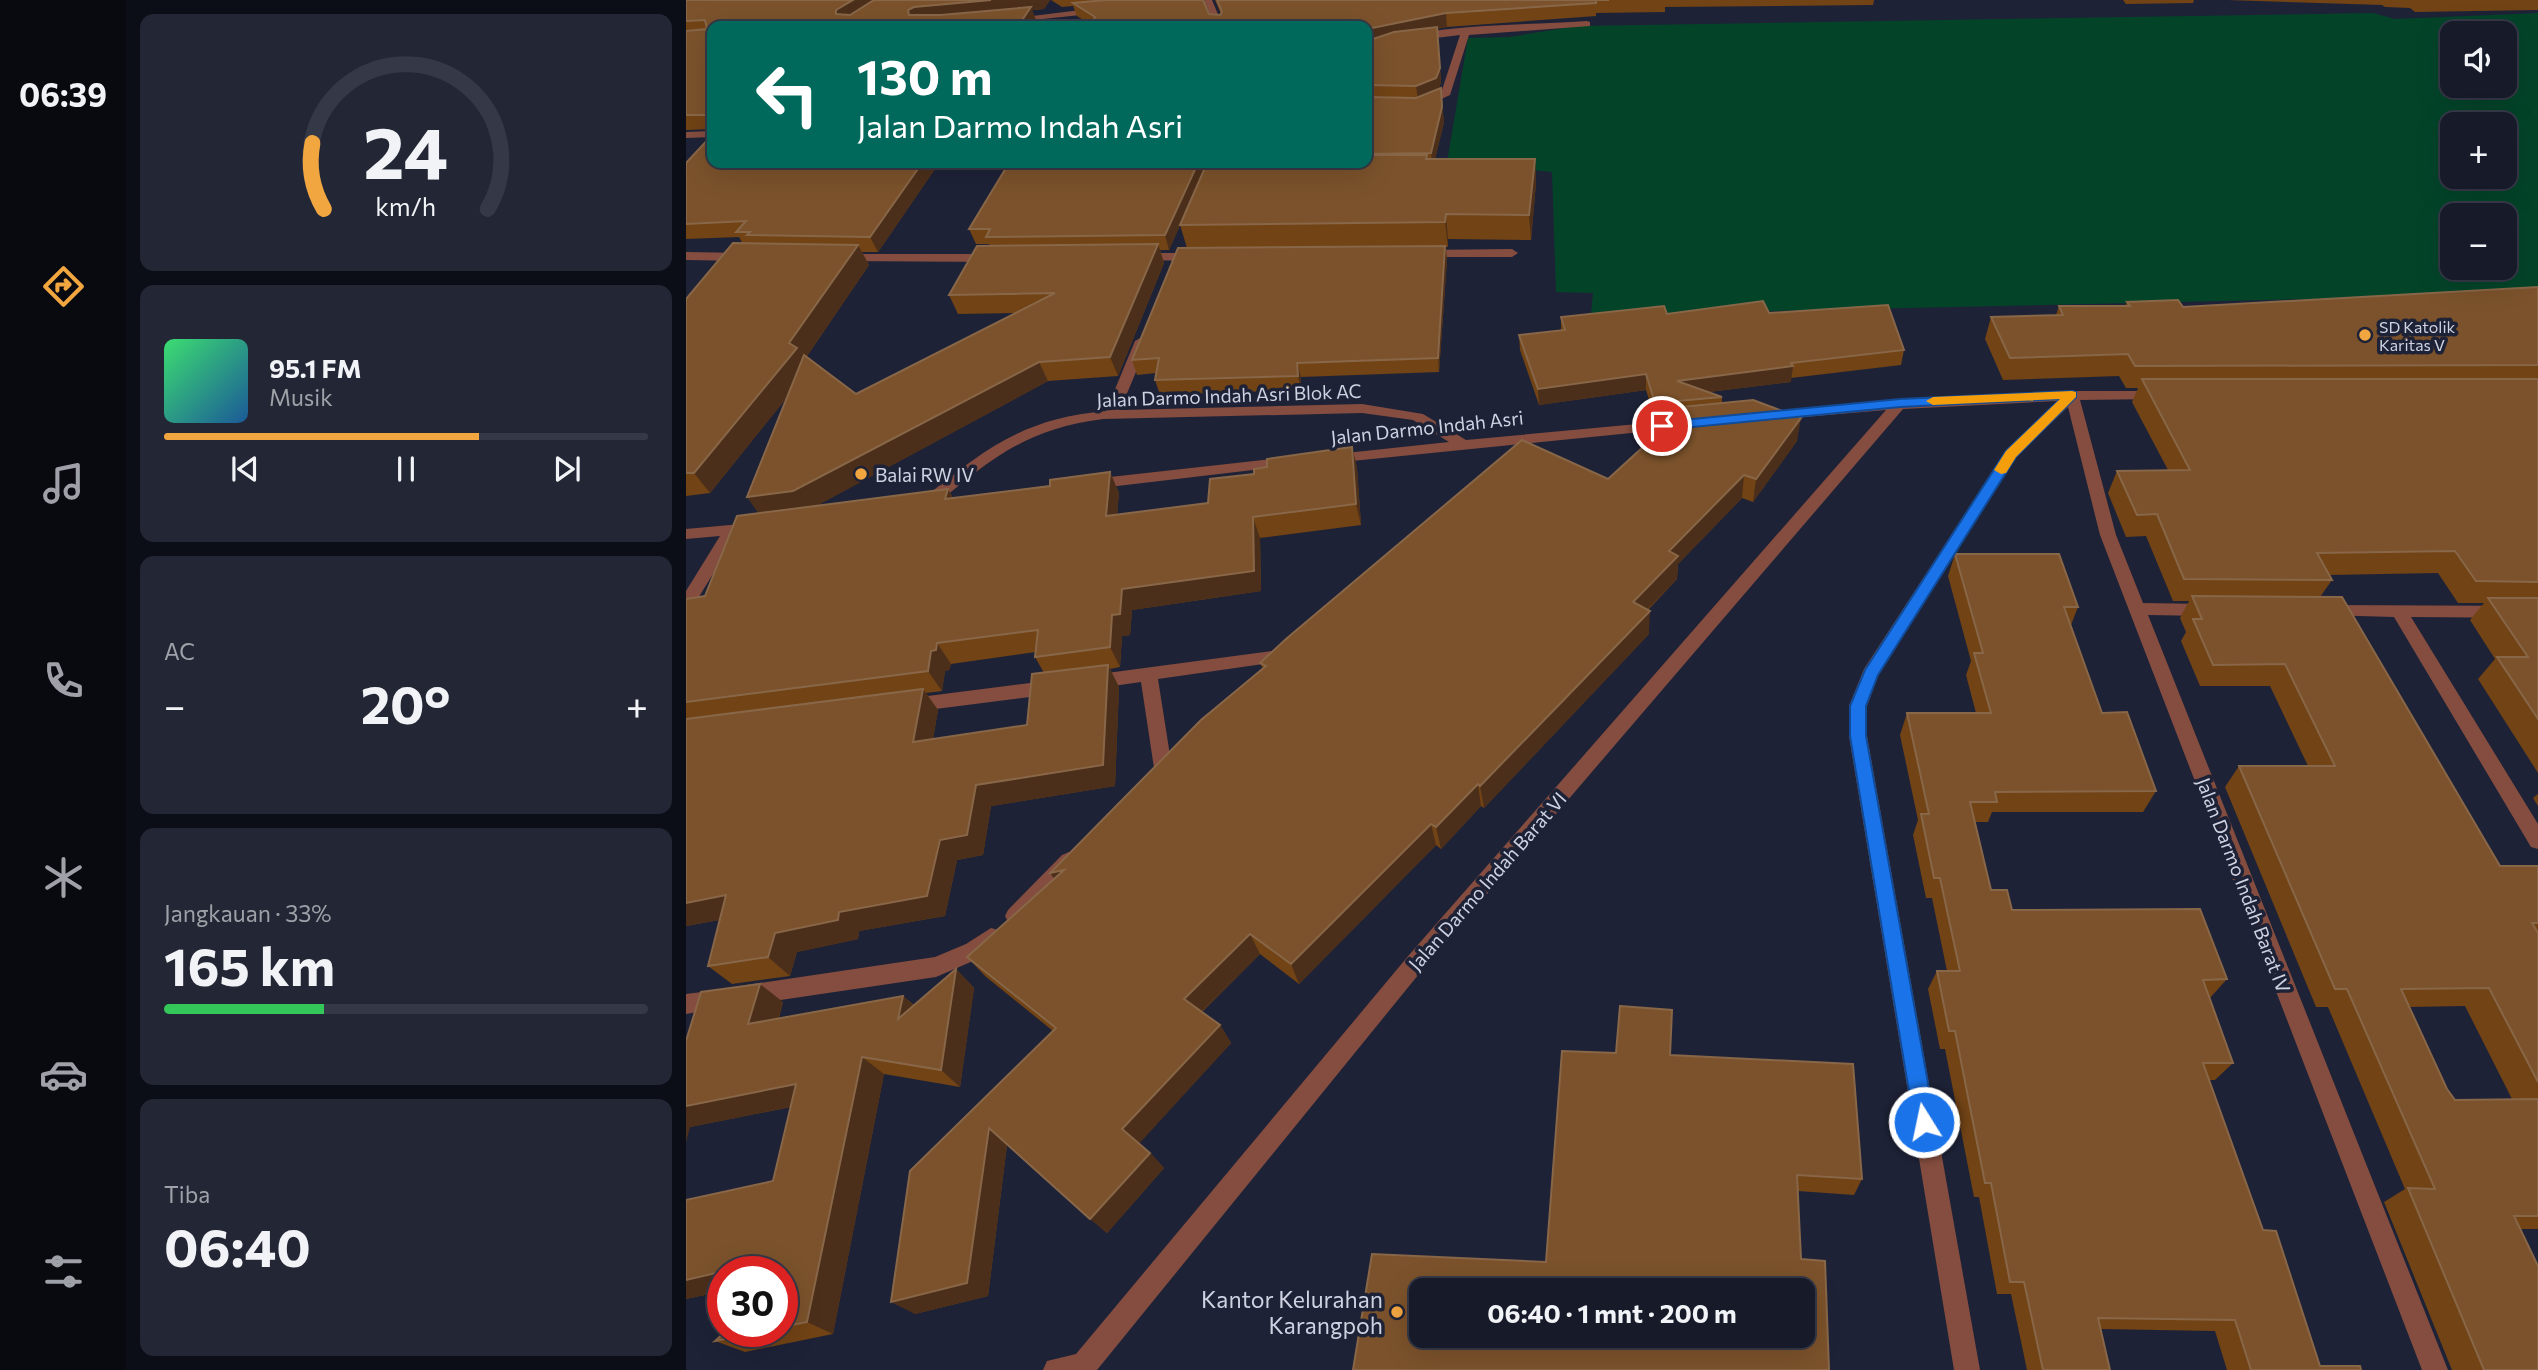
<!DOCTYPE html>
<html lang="id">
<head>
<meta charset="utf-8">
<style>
	:root { --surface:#161a29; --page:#232735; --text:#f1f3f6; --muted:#9ea1a8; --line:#353846; --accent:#f1a640 }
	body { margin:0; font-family:Commissioner,sans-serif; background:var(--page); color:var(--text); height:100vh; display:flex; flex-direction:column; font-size:26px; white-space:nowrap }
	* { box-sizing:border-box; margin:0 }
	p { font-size:23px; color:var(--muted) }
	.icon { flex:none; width:38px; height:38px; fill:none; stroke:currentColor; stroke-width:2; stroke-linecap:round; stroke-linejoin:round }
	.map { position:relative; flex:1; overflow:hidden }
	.panel { display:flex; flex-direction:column; gap:14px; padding:14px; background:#0c0e17; width:560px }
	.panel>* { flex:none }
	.banner { position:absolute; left:21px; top:21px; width:665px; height:147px; border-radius:14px; box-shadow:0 7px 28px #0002,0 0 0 2px var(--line); background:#00695c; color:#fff; overflow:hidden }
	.controls { position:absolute; left:1754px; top:21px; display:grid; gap:14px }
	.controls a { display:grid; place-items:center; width:77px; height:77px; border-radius:14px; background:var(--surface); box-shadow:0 7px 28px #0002,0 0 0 2px var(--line); font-size:35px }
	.speed { position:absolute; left:21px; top:1256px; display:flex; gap:14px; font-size:35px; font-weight:700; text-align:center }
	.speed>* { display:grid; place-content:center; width:91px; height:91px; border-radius:50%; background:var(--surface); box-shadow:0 7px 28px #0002,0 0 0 2px var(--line); line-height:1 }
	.speed .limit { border:10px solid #d22; background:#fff; color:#111 }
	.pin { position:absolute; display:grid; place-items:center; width:60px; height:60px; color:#fff; margin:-30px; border:4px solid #fff; border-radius:50%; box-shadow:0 2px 7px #0007 }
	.me { position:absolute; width:77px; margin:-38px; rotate:350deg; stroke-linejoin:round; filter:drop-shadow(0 0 5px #0008) }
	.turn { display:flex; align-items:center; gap:24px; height:147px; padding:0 35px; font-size:32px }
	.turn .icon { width:91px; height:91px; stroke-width:2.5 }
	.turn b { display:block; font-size:49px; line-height:60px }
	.big { font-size:52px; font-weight:700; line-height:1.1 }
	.panel .tile { flex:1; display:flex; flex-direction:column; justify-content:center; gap:10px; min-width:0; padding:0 24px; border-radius:14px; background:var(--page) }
	.panel .dial { align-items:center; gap:0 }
	.dial svg { height:182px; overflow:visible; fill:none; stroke:var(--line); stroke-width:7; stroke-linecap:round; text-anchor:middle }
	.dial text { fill:var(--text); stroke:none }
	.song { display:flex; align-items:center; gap:21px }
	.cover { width:84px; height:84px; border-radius:10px; background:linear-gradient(135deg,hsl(140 70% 55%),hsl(210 70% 35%)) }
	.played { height:7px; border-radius:4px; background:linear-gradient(90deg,var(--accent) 65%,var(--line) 65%) }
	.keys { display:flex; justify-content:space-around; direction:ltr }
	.heat { display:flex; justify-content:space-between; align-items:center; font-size:38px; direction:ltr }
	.charge { height:10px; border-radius:5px; background:linear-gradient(90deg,#34c759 33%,var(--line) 0) }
	.trip { position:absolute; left:723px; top:1278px; width:406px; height:70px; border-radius:14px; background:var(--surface); box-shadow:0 7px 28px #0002,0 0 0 2px var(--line); font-weight:700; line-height:70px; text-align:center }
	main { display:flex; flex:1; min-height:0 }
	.menu { display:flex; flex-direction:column; width:126px; justify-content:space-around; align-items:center; background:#090a10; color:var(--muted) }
	.menu .icon { width:49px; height:49px }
	.menu .selected { color:var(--accent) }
	.menu b { font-size:32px; color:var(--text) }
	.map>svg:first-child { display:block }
	.green { fill:#034429; fill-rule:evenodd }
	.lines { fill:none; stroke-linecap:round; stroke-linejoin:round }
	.minor { fill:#844d3f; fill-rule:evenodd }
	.wall { fill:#714315; fill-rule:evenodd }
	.shaded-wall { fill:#4c2f1a }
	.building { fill:#7b522b; stroke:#886648; stroke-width:2; fill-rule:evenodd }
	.route { fill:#1a73e8; stroke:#114b97; stroke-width:2 }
	.slow { fill:#f59e0b }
	.poi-dot { fill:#f1a640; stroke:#1e2237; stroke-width:2.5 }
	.labels { text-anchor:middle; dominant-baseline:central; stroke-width:7; stroke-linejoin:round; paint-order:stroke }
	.far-poi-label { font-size:16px; fill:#ced2e1; stroke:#1e2237; text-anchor:start }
	.street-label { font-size:19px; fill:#ced2e1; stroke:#1e2237 }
	.poi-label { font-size:19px; fill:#ced2e1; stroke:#1e2237; text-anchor:start }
	.near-poi-label { font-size:23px; fill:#ced2e1; stroke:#1e2237; text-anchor:end }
</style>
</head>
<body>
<main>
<nav class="menu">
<b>06:39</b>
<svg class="icon selected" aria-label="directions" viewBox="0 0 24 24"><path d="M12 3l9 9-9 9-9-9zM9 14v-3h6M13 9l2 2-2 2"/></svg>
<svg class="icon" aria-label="music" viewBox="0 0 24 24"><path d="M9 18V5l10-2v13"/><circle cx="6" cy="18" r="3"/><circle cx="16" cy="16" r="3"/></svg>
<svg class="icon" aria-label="phone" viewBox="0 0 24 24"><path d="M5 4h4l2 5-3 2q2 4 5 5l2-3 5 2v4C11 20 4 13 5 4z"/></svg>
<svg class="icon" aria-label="climate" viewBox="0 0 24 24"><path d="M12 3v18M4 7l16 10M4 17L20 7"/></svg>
<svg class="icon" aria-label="car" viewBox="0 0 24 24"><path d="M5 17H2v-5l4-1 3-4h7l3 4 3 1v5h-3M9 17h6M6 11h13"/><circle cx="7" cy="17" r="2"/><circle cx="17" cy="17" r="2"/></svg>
<svg class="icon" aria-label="filters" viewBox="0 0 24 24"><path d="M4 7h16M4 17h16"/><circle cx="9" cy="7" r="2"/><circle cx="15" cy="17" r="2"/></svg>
</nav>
<section class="panel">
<div class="tile dial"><svg viewBox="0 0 100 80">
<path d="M14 69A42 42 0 1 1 86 69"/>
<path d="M14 69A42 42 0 0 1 9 40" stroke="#f1a640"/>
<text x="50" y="56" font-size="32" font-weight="700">24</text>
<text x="50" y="72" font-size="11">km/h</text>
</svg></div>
<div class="tile">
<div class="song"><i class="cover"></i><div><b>95.1 FM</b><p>Musik</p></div></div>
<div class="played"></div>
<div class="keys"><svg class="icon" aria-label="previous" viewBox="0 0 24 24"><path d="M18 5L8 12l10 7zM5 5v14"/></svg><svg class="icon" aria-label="pause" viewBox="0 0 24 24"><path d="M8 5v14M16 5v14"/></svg><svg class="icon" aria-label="next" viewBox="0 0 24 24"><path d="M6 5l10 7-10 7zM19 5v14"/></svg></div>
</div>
<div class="tile"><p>AC</p>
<div class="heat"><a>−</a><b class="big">20°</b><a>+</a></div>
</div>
<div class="tile"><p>Jangkauan · 33%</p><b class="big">165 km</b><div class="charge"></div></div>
<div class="tile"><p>Tiba</p><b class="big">06:40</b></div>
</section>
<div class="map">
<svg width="1852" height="1370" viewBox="0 0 1852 1370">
	<rect width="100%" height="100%" fill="#1e2237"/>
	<path class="green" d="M1687,13L1709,19L1852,13V294L905,315L907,293L870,292L866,172L761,162L782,38L823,37L891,26ZM1766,33H1818V86H1766ZM1766,124H1818V177H1766ZM1766,215H1818V268H1766Z"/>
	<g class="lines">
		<g class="minor">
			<polygon points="518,0 526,0 537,26 529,26"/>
			<polygon points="411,8 414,13 327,22 322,19"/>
			<path d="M901,21L904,22V26L783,35L764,95L736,108L732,107V103L755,93L774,35L709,43L681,52V46C748,23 830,26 901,21Z"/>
			<polygon points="26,131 26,137 0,138 0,132"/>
			<polygon points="738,250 826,249 832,253 826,257 734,257 732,254"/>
			<polygon points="0,252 59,253 65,257 59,261 0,260"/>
			<polygon points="455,253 511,253 517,257 511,261 451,260 451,254"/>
			<polygon points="157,254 308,254 314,258 308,262 153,261 153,255"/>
			<path d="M456,337L463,341L434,410L676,404L737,414L780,440L995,420L1002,424L995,428L646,463L641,461V455L763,442L727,420L676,413L417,419C340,429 306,458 248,506H238L235,502L238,498C299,449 338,418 420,411L449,341Z"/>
			<polygon points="1386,391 1473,391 1480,395 1473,399 1394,400 1430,535 1457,603 1520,604 1528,610 1520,616 1462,615 1762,1370 1736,1370 1414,535 1382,407 1330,457 1192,676 1181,706 1181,736 1294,1370 1268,1370 1163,736 1163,706 1178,669 1320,451 1372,401 1217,409 737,969 411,1370 357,1370 361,1361 390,1354 723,955 1200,410 1082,420 1075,416 1077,413 1214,399"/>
			<polygon points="605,457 610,459 610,465 406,489 399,484 406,479"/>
			<polygon points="66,523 74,528 71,532 51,535 6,608 0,610 0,591 34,536 0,539 0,529"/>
			<polygon points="1643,605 1852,606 1852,618 1725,617 1852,824 1852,849 1845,847 1708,617 1637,615 1635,611 1637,607"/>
			<polygon points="600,649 609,655 606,660 472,679 486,768 484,773 477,776 470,773 468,768 455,682 406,689 400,687 397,682 400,677 406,675"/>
			<polygon points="368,680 374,682 377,687 374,692 368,694 226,712 220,710 217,705 220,700 226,698"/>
			<polygon points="383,852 390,855 393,861 390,867 336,922 329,925 322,922 319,916 322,910 376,855"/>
			<polygon points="305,928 312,930 315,937 312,944 294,958 250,977 60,1005 52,1002 49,995 52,988 60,985 249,957 280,944"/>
			<polygon points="32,990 40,993 43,1000 40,1007 0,1014 0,994"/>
		</g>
	</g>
	<g class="wall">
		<polygon points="0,0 364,0 358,9 346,10 350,20 346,26 26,26 26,129 0,130"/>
		<path d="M365,0H518L523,14L534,15L535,14L529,0H1188L1187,5L979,7V12L910,13V16L761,27L751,29L755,82L753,89L758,122L749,159H849L850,183L845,240L762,239V247H760L761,260L753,372L615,377V390L474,395L469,380L470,373L451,375L446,360L501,248L494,225L483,250H474L478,263L432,376L362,381L130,506L262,489L267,498L364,486L424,472L433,493L431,515L522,503L568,474L581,467L666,447L671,468L675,525L574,538L575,591L446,610L444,635L436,636L434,667L424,669L433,687L429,786L305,806L297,855L271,860L259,916L173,931L172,939L111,952L104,976L46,984L22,966L33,920L0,926V599L19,596L72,513L102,396L24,493L0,496V299L57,244L53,237L0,239V163H253L192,252H176L183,265L121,356L170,394L330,313L272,314L263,295L304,246L303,244H290L283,229L681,163V26L405,25L391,16L387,6L376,7ZM350,652L349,657L358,673L341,725L247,739L252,710L240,693L256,691L259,671L263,670L265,664Z"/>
		<polygon points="1437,0 1508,0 1507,3 1440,4"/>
		<polygon points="1541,0 1852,0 1852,10 1729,12 1724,8 1699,7 1696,5"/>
		<path d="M1852,287V773L1792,679L1809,659L1784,620L1798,603H1772L1752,573L1643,575L1646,580L1634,597L1814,866H1852V1229H1834L1852,1370H1766L1698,1202L1719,1189L1642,1007H1630L1539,787L1553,766H1622L1584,686H1514L1495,641L1500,632L1494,618L1503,601H1487L1460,536L1440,537L1422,493L1431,471L1482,470L1446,402L1452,388H1440L1433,376L1317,380L1299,339L1305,317L1370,315L1373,306H1439L1441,302L1497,307ZM1779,1006L1826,1099L1769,1100L1761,1089L1723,1007Z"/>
		<polygon points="1083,313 1218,350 1215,365 1105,378 1105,382 1023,392 1036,397 1036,403 1111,441 1067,502 1056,498 992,564 991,579 962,610 963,634 798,808 795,806 755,849 750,845 613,984 574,954 516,1012 534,1025 545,1043 453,1143 464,1153 478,1168 421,1233 321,1145 302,1296 229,1314 367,1031 299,976 281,957 369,879 577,669 574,663 922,479 973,432 974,418 969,419 960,390 853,405 834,350 833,335 875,330 875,317"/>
		<polygon points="1269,554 1392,607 1385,625 1416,713 1470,791 1457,812 1306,812 1302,822 1289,822 1305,890 1326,910 1541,979 1524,998 1547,1063 1529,1080 1523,1080 1577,1230 1634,1366 1675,1370 1541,1370 1529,1331 1415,1329 1424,1370 1341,1370 1325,1294 1311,1294 1293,1197 1288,1197 1259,1049 1254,1049 1242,989 1251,971 1261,971 1246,898 1240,898 1227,835 1232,820 1214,735 1221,713 1290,713 1280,675 1285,661 1262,576"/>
		<polygon points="1852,794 1852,806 1847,798"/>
		<polygon points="270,969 288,988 274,1087 198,1074 147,1334 59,1352 29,1341 39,1332 96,1332 96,1272 37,1272 37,1291 0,1299 0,1200 87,1181 105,1107 4,1127 0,1041 97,1002 93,1018 217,996 228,1005"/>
		<polygon points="930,1053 984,1055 1176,1179 1168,1195 1112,1191 860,1262"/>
	</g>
	<g class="shaded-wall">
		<polygon points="167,0 194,0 157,24 150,14 150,10"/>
		<polygon points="305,0 364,0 358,9 346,10 350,20 346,26 228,26 222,10 228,7"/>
		<polygon points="760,13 761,27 751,29 755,82 752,92 732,100 730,86 681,43 681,29"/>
		<polygon points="755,88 758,122 747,168 745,153"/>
		<polygon points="849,159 850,183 845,240 843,215"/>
		<polygon points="236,163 253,163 192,252 184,237"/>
		<polygon points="512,163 522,163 483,250 479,235"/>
		<polygon points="760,214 762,239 762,247 759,222"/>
		<polygon points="472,244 478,263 432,376 424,357"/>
		<polygon points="172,245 183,265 118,360 124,369 24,493 8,473 103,343"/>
		<polygon points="759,246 761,260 753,372 752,358"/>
		<polygon points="353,362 362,381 121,511 75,517 61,497"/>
		<polygon points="611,363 615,377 615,390 612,376"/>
		<polygon points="1107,366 1105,382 990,396 991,381"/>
		<polygon points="960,374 960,390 853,405 852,389"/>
		<polygon points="1115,418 1111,441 1067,502 1070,479"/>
		<polygon points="666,447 671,468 675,525 670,504"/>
		<polygon points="424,472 433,493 429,537 420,516"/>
		<polygon points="1058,475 1056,498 992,564 991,579 946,625 947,602 983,551"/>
		<polygon points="262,489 274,510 259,499"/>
		<polygon points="567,517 574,538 575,591 446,610 444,635 436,636 434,667 424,647 426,615 436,589"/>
		<polygon points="964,611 963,634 798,808 794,786"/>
		<polygon points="251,643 265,664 263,670 259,671 256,691 242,671 245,651"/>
		<polygon points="422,665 433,687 429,786 305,806 297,855 271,860 259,916 173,931 172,939 111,952 104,976 82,957 89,933 153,912 254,840 290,785"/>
		<polygon points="237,689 252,710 243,763 227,742"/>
		<polygon points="792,784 795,806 755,849 750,827"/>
		<polygon points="745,824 750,845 613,984 605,964"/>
		<polygon points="378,870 379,893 364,873"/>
		<polygon points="40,895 62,915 0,926 0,903"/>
		<polygon points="564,934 574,954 510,1017 498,999"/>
		<polygon points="270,969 288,988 274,1087 255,1070"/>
		<polygon points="74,984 97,1002 86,1042 62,1024"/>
		<polygon points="217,996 237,1014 212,1019"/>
		<polygon points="534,1025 545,1043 451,1146 436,1129"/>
		<polygon points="176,1057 198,1074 147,1334 121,1322"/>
		<polygon points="110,1084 134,1101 4,1127 0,1142 0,1106"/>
		<polygon points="303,1128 321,1145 302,1296 229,1314 205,1302"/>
		<polygon points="464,1153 478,1168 421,1233 404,1219"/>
		<polygon points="77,1262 96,1272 37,1272 37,1291 0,1299 0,1280"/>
	</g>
	<g class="building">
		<polygon points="0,0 167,0 150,10 150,14 164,15 188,0 305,0 228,7 222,10 223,15 255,15 345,7 332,26 26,26 26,115 0,115 0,31 21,29 19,20 0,21"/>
		<polygon points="420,0 517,0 523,14 534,15 536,12 531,0 923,0 910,0 910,3 760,13 681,29 681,26 404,26 409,17 387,3"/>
		<polygon points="751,27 754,68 750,78 730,86 681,85 681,41 708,32"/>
		<polygon points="755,88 756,107 745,153 681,154 681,97 730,98"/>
		<polygon points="26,135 26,163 236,163 184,237 61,235 64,232 50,232 60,221 0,224 0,163"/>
		<polygon points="681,155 741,155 740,159 849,159 843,215 760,214 759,222 494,225 521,163 681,163"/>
		<polygon points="323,163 512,163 479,235 300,237 304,229 283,229"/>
		<polygon points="47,243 172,245 103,343 111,348 8,473 0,473 0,299"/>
		<polygon points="472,244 424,357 353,362 107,491 61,497 118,355 170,394 369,293 263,295 291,246"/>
		<polygon points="759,246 752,358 611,363 612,376 469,380 473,358 446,360 492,248"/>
		<polygon points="1852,287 1852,365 1449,366 1442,354 1324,358 1305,317 1377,315 1373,306 1444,306 1441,302 1492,300 1497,307"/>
		<polygon points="1077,301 1083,313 1202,305 1218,350 1105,363 1107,366 991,381 1036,397 969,403 960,374 852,389 833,335 879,330 875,317 978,306 981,314"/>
		<polygon points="1456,379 1852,379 1852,582 1790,581 1769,551 1631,553 1646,580 1498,579 1471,514 1451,515 1431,471 1504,470"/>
		<polygon points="1067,400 1115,418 1070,479 1058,475 983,551 992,556 947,602 964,611 794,786 792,784 750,827 745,824 605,964 564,934 498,999 534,1025 436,1129 464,1153 404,1219 303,1128 281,1283 205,1302 224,1171 370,1028 281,957 378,870 364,873 515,720 580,666 574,663 600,639 836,440 922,479 980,426 974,409"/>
		<polygon points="666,447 670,504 567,517 568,571 436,589 434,614 426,615 424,647 349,657 352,630 251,643 250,650 245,651 242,671 0,702 0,599 19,596 51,516 262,489 259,499 364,486 364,480 424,472 420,516 522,503 524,479 568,474 568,469 581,467 581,459"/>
		<polygon points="1269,554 1373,554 1392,607 1378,607 1416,713 1441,712 1470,791 1309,792 1311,802 1284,802 1305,890 1321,890 1326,910 1514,909 1541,979 1517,980 1547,1063 1517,1063 1577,1230 1590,1231 1634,1366 1674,1366 1675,1370 1565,1370 1549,1320 1412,1318 1424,1370 1357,1370 1338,1282 1324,1282 1305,1183 1299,1183 1269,1031 1263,1031 1251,971 1274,971 1254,878 1248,878 1235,814 1243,814 1221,713 1305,713 1288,653 1297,653"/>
		<polygon points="1506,596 1656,597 1814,866 1852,866 1852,923 1846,923 1852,933 1852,1082 1803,988 1715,989 1761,1089 1769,1100 1852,1099 1852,1216 1828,1216 1852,1266 1852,1370 1798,1370 1722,1188 1749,1189 1661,989 1649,989 1553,766 1649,766 1599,664 1527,665 1507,619 1516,619"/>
		<polygon points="1802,598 1852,598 1852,719 1811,657 1842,657"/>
		<polygon points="422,665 417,765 290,785 281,835 254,840 241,896 153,912 152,920 89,933 82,957 22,966 40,895 0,903 0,719 237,689 227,742 341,725 346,674"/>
		<polygon points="270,969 255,1070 176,1057 121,1322 96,1327 96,1272 74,1272 77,1262 0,1280 0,1200 87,1181 110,1084 0,1106 0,1041 15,992 74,984 62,1024 217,996 212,1019"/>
		<path d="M934,1006L986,1010L984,1055L1167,1064L1176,1179L1111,1175L1115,1259L1139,1261L1143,1370H667L686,1254L860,1262L876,1051L930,1053ZM735,1290H1116V1335H735Z"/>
		<polygon points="39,1332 74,1332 29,1341"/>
	</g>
	<polygon class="route" points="1386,391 1390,392 1390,397 1330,457 1192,675 1180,706 1180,736 1249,1122 1246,1129 1238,1133 1231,1129 1228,1122 1164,736 1164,706 1179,670 1320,451 1374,399 1214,407 976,430 969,426 976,422 1214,399"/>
	<polygon class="slow" points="1386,391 1390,392 1390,397 1330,457 1320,473 1315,474 1308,470 1320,451 1374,399 1247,405 1240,401 1247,397"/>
	<g class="poi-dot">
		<circle cx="1679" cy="335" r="7"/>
		<circle cx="175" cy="474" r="7"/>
		<circle cx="711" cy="1312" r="7"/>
	</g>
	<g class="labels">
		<g class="far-poi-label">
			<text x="1693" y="326">SD Katolik<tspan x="1693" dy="18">Karitas V</tspan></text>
		</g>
		<g class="street-label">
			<text transform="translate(543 395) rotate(-2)">Jalan Darmo Indah Asri Blok AC</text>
			<text transform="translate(741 427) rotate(-6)">Jalan Darmo Indah Asri</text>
			<text transform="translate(801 881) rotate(-49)">Jalan Darmo Indah Barat VI</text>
			<text transform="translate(1558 885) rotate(69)">Jalan Darmo Indah Barat IV</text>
		</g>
		<g class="poi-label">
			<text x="189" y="474">Balai RW IV</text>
		</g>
		<g class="near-poi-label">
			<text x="697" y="1299">Kantor Kelurahan<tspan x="697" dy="26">Karangpoh</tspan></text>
		</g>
	</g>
</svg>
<div class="controls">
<a><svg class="icon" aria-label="sound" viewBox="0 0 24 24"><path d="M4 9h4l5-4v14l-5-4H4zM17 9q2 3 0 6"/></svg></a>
<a>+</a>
<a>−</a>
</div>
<div class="speed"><div class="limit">30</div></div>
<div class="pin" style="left:976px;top:426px;background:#d93025"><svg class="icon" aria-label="arrive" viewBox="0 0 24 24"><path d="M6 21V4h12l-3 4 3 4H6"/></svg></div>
<svg class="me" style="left:1238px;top:1122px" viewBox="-20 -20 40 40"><circle r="17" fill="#1a73e8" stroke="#fff" stroke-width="3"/><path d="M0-11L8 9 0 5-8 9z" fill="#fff"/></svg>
<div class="trip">06:40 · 1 mnt · 200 m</div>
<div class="banner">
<div class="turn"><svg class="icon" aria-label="left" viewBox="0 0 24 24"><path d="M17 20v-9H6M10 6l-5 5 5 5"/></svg><div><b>130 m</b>Jalan Darmo Indah Asri</div></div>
</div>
</div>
</main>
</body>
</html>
